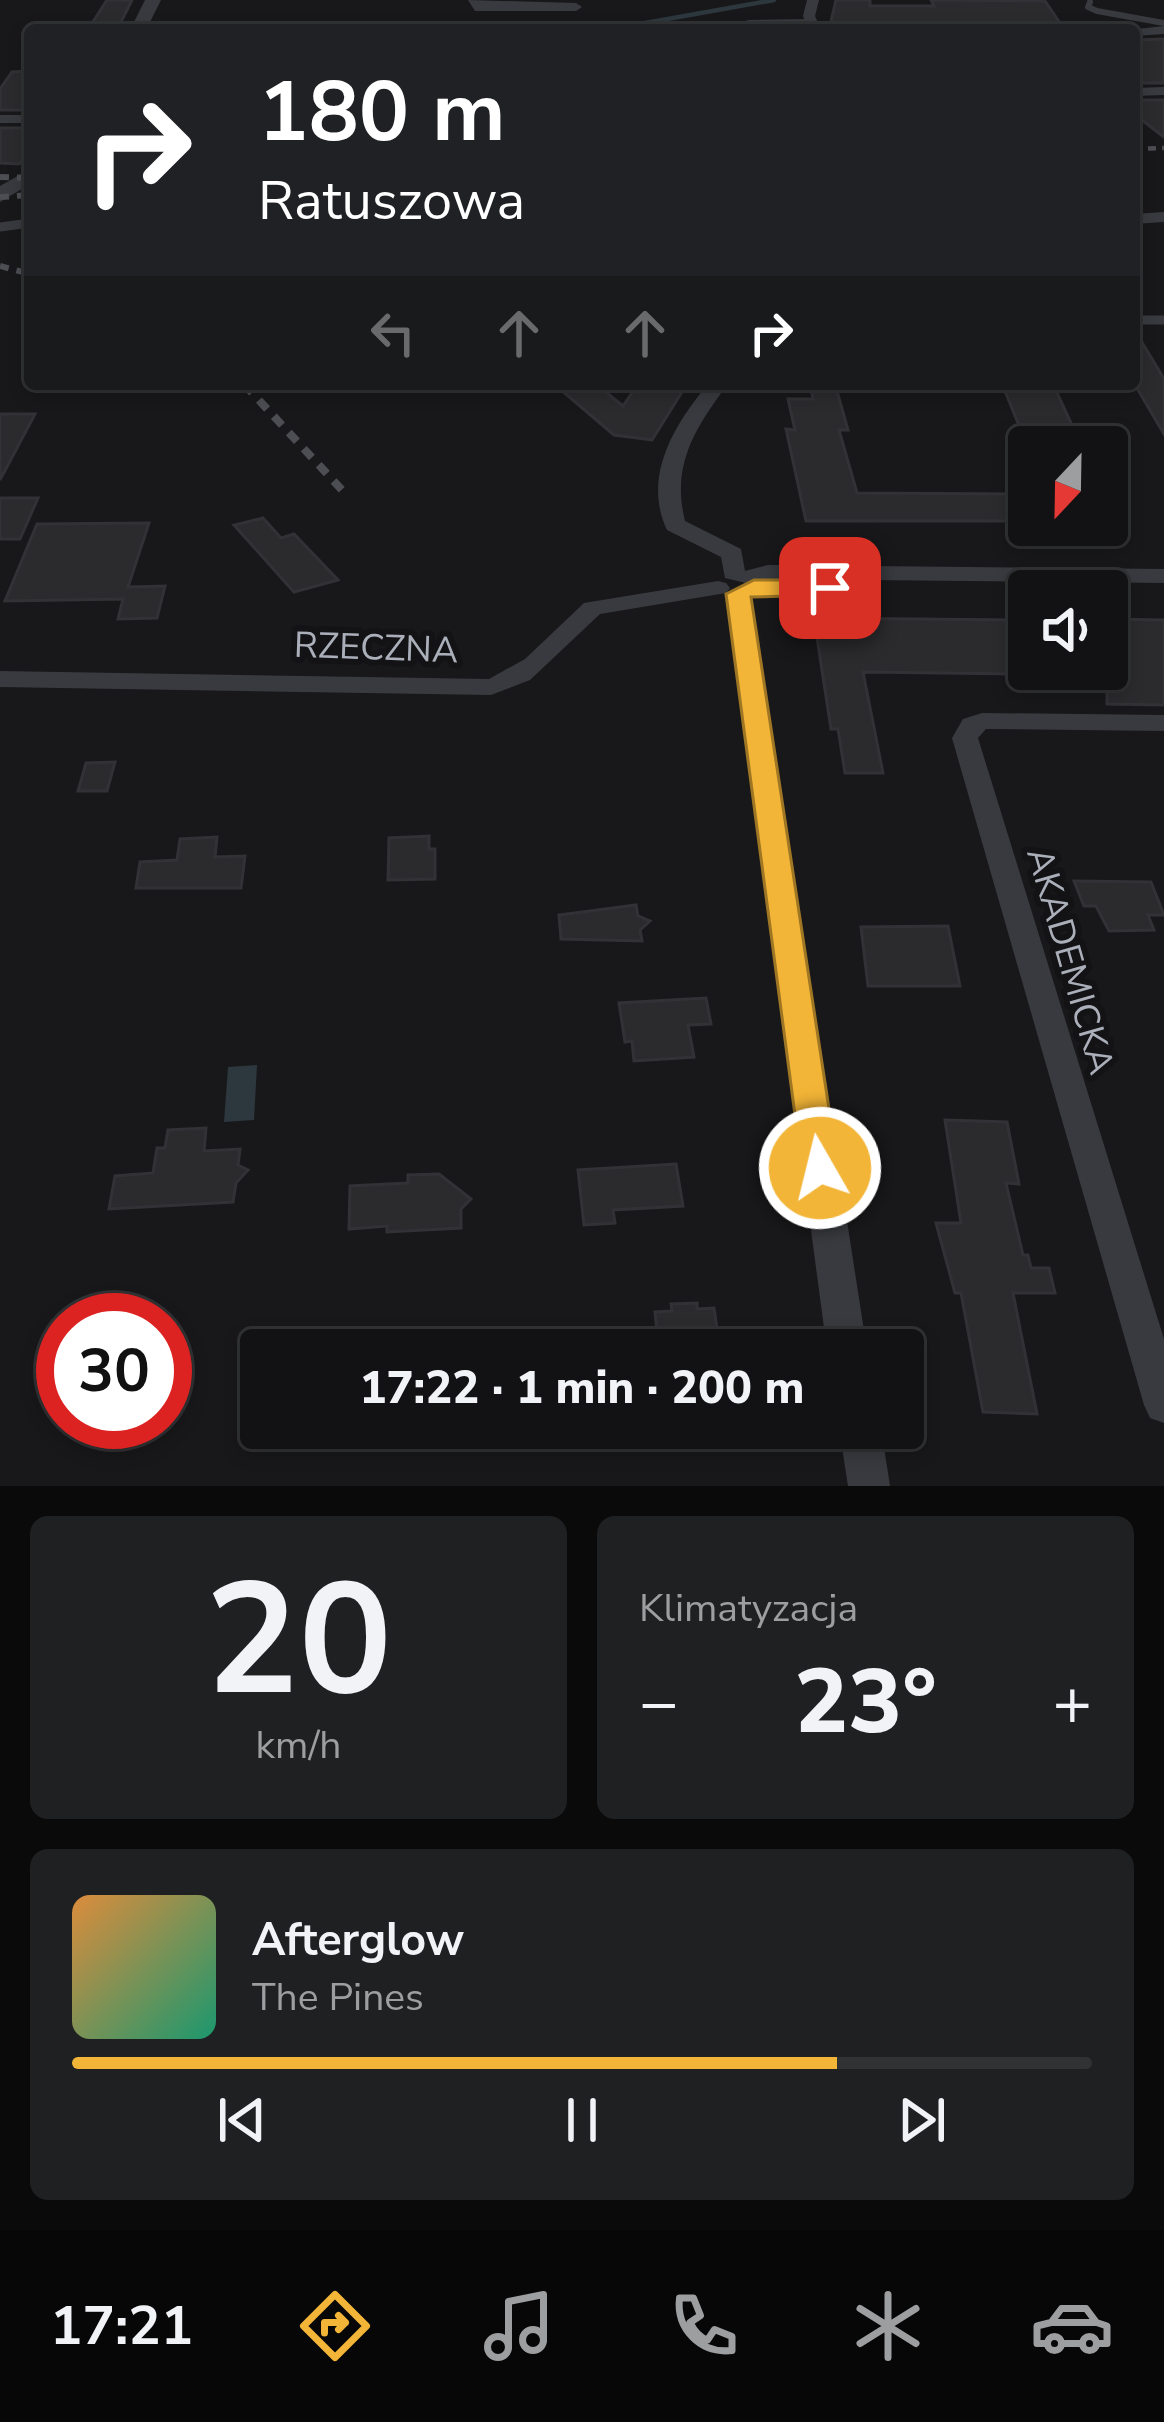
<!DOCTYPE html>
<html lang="pl">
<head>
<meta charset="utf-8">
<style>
	:root { --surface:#121214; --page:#1f2022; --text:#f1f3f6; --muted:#9c9ea0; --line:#313234; --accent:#f3b537 }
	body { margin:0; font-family:"Nunito Sans",sans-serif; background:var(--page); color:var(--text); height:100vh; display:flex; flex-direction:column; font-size:45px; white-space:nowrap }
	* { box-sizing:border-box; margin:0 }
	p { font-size:39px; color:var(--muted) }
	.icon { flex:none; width:66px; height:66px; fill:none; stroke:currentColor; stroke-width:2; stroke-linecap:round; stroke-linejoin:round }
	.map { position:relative; height:1486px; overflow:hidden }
	.sheet { display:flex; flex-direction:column; gap:30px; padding:30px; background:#0a0a0b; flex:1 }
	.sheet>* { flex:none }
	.hud { position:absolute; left:24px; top:24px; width:1116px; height:366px; border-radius:12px; box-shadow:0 6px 18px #0003,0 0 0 3px var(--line); background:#202124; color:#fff; overflow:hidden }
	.needle { width:78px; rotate:202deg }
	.buttons { position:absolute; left:1008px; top:426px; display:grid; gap:24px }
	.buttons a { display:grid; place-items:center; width:120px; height:120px; border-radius:12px; background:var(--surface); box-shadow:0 6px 18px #0003,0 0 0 3px var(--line); font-size:60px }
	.speed { position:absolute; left:36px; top:1293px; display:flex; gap:24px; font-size:60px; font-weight:700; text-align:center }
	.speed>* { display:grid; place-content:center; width:156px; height:156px; border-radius:50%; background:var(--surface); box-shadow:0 6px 18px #0003,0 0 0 3px var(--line); line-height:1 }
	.speed .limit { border:18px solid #d22; background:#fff; color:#111 }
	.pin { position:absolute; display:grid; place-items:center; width:102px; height:102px; color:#fff; margin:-51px; border-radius:24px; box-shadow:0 6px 18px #0006 }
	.me { position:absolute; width:132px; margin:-66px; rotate:352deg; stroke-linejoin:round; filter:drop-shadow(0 0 9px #0008) }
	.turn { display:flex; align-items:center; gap:42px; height:252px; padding:0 36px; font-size:54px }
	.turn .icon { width:156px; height:156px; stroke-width:2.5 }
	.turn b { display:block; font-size:84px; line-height:102px }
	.lanes { display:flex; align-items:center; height:114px; padding:0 36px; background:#0003; justify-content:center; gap:60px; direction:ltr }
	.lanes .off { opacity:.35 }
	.big { font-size:90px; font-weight:800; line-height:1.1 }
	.sheet .widget { flex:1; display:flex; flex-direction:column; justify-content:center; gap:18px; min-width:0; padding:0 42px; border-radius:18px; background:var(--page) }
	.sheet .dial { align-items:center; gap:0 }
	.dial b { font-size:156px; line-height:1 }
	.song { display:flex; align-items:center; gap:36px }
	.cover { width:144px; height:144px; border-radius:18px; background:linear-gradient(135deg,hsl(30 70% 55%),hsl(160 70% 35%)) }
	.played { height:12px; border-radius:6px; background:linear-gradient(90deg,var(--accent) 75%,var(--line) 75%) }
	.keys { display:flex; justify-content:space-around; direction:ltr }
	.heat { display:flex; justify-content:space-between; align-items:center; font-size:66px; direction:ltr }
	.sheet .tiles { flex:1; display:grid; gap:30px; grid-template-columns:1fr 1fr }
	.widget:last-child { grid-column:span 2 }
	.trip { position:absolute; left:240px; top:1329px; width:684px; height:120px; border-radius:12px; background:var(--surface); box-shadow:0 6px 18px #0003,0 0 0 3px var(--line); font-weight:800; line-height:120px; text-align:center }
	.menu { display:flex; height:192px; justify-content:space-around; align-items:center; background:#070708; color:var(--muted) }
	.menu .icon { width:84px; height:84px }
	.menu .active { color:var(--accent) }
	.menu b { font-size:54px; color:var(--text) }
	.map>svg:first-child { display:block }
	.water { fill:#2d373e }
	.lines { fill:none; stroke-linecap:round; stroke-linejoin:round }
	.stream { stroke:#2d373e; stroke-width:4.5 }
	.building { fill:#2b2b2e; stroke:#323236; stroke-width:3 }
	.service-far1 { stroke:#393a3f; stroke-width:6 }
	.service { stroke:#393a3f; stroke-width:9 }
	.minor { fill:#393a3f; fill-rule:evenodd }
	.tertiary { fill:#393a3f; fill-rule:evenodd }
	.rail-far2 { stroke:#4c4e54; stroke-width:4.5; stroke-dasharray:8 6; stroke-linecap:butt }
	.rail-far1 { stroke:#4c4e54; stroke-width:6; stroke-dasharray:9 8; stroke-linecap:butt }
	.rail { stroke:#4c4e54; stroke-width:8; stroke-dasharray:12 10; stroke-linecap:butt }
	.route { fill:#f3b537; stroke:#9e7624; stroke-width:3 }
	.labels { text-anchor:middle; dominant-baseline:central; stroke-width:12; stroke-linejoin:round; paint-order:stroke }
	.street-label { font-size:36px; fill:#aaafba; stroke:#131315 }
</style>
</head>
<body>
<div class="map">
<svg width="1164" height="1486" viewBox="0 0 1164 1486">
	<rect width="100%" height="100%" fill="#18181a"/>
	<polygon class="water" points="257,1065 254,1120 224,1122 228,1067"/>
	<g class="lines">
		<polyline class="stream" points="606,30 774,0"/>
	</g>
	<g class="building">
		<polygon points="107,0 132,0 118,28 89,28"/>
		<polygon points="836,0 870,0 870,6 934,6 931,0 1045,1 1064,29 829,30"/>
		<polygon points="1164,39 1164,83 1134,83 1134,40"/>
		<polygon points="30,71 30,110 0,110 0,89 12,72"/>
		<polygon points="1134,100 1164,100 1164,137 1134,114"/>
		<polygon points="0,128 30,128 30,153 19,164 0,163"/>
		<polygon points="1134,329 1164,379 1164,434 1134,383"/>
		<polygon points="554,384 596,384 623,406 638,384 687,384 652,440 614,435"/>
		<polygon points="810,384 835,384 848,430 839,430 857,493 1029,494 1029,521 806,521 786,429 795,430 788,399 813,399"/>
		<polygon points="1002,384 1053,384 1082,447 1028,447"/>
		<polygon points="0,414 35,414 0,480"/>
		<polygon points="0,498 38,498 20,539 0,539"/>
		<polygon points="263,518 281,538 294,534 338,580 294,592 234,525"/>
		<polygon points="149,523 128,587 165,586 157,618 118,619 123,599 5,601 37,524"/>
		<polygon points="814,618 1029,620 1029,667 1017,667 1020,674 863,672 883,773 845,773 838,729 831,729"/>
		<polygon points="1107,619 1164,620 1164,705 1107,704"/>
		<polygon points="115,762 107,791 78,791 86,763"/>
		<polygon points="429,836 429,849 435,849 435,879 388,880 389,838"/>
		<polygon points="217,837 215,857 245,856 241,888 136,888 140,862 177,860 180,839"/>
		<polygon points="1074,881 1151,882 1164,915 1148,915 1154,930 1109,931 1096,906 1084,906"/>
		<polygon points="636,905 638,916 650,921 640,930 642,941 561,939 559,915"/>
		<polygon points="948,926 960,986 868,986 861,927"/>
		<polygon points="706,998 711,1024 688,1025 694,1057 634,1061 632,1041 625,1042 619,1003"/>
		<polygon points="945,1120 1007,1122 1019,1184 1006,1183 1023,1255 1028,1255 1031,1268 1049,1268 1055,1293 1013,1293 1037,1414 983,1412 961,1293 955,1293 936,1223 961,1223"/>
		<polygon points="206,1128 204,1151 240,1149 238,1165 248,1170 236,1183 233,1202 109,1209 115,1176 153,1173 157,1148 165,1148 168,1130"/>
		<polygon points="676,1164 683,1206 613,1210 615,1223 584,1225 578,1170"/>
		<polygon points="439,1174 471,1199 461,1209 461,1228 387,1232 387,1226 349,1229 350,1186 408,1183 408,1175"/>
		<polygon points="697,1303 697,1309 714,1308 720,1350 659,1350 655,1312 672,1311 671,1304"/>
	</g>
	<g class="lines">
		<g class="service-far1">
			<polyline points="1090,2 1088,7 1097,11 1164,23"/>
			<polyline points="745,30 743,25 749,23 812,22"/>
		</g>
		<g class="service">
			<polyline points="0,227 30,223"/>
			<polyline points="1134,320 1164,320"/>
		</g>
		<g class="minor">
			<polygon points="468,0 576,3 582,7 576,11 475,11"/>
			<polygon points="807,0 819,0 815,16 821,30 809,30 803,16"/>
			<polygon points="1164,26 1164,34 1134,36 1134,30 1129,30"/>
			<polygon points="1164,87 1164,95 1134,96 1134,88"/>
			<rect x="0" y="115" width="30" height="8"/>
			<polygon points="1164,212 1164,222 1134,224 1134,214"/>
			<path d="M708,384H728C695,428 671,465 685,521L741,549L745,571L768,565L1164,569V583L769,579L750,584L725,578L721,557L667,530C642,477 674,425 708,384Z"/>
			<polygon points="718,581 726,583 730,588 726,593 600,614 530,680 491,695 0,687 0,671 489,679 525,659 584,603"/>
			<polygon points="738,587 750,594 867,1350 827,1350 726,594"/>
			<polygon points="982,713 1164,715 1164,731 986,729 978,738 1164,1339 1164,1423 1150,1418 1144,1405 952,738 963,719"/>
			<polygon points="839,1428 881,1428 890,1486 848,1486"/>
		</g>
		<g class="tertiary">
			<polygon points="145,0 161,0 146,30 130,30"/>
			<polygon points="30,169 30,184 0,202 0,186"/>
		</g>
		<polyline class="rail-far2" points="1134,149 1164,148"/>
		<g class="rail-far1">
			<polyline points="0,177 30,178"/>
			<polyline points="0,197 30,195"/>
			<polyline points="0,266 30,274"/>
		</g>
		<polyline class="rail" points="244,384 342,490"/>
	</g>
	<polygon class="route" points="754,580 830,580 842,588 830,595 751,597 838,1168 832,1178 820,1182 807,1178 802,1168 726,594"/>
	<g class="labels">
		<g class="street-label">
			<text transform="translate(376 648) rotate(2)">RZECZNA</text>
			<text transform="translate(1070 961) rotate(74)">AKADEMICKA</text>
		</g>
	</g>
</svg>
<div class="buttons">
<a><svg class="needle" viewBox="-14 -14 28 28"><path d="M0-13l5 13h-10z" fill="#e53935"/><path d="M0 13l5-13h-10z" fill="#9c9ea0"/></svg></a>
<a><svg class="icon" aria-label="sound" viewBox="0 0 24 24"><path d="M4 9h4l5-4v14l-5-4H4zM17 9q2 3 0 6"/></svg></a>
</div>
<div class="speed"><div class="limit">30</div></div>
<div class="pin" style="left:830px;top:588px;background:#d93025"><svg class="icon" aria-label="arrive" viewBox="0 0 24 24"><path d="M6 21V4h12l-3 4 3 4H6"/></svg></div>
<svg class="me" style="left:820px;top:1168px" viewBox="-20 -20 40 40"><circle r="17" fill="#f3b537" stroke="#fff" stroke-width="3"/><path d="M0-11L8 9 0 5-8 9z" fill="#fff"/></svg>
<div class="trip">17:22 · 1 min · 200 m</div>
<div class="hud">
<div class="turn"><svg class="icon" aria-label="right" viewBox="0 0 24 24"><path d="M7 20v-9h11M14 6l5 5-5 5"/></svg><div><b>180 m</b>Ratuszowa</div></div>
<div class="lanes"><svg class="icon off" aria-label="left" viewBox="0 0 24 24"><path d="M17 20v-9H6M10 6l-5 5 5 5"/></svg><svg class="icon off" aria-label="ahead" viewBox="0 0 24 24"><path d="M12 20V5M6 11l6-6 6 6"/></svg><svg class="icon off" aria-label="ahead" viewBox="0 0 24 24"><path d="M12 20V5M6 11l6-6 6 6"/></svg><svg class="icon" aria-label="right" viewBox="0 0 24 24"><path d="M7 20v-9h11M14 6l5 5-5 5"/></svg></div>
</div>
</div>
<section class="sheet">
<div class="tiles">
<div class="widget dial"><b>20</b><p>km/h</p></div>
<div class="widget"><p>Klimatyzacja</p>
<div class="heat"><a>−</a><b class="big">23°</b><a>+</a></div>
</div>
<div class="widget">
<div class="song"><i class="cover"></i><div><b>Afterglow</b><p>The Pines</p></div></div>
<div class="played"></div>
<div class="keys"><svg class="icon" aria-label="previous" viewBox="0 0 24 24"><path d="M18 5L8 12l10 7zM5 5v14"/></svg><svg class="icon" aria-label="pause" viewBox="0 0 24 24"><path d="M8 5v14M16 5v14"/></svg><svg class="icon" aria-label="next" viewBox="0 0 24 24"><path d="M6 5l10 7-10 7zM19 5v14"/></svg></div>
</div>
</div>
</section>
<nav class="menu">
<b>17:21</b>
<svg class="icon active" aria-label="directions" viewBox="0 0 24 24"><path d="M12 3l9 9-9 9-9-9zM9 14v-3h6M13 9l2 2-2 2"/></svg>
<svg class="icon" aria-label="music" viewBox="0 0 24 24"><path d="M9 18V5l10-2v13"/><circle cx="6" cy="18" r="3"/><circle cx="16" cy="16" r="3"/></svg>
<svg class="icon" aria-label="phone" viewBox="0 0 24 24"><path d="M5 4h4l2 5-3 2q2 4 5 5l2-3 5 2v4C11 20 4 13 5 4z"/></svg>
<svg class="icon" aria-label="climate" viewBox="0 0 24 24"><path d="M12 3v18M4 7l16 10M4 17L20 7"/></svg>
<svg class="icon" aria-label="car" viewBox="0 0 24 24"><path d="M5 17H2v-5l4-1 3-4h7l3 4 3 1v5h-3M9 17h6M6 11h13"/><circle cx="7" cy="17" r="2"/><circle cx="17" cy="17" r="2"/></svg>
</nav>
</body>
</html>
